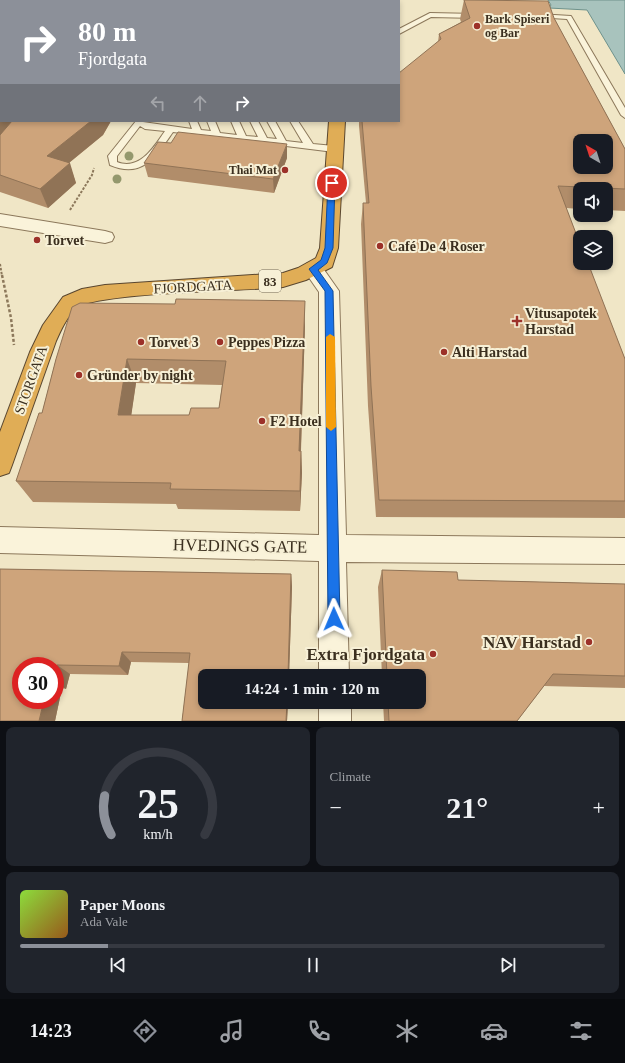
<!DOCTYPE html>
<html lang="en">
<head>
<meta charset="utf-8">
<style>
	:root { --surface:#171b24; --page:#20242c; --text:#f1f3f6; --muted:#9ea1a6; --line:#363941; --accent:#8c9099 }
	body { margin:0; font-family:"Times New Roman",serif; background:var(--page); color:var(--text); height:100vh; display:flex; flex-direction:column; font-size:15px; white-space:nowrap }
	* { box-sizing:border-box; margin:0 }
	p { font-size:13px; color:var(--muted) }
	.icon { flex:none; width:22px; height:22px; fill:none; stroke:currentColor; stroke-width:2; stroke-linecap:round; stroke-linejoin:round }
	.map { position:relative; height:721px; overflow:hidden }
	.details { display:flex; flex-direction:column; gap:6px; padding:6px; background:#0d0f14; flex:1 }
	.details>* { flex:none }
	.hud { position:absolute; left:0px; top:0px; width:400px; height:122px; box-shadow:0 2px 6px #0003; background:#8c9099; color:#fff; overflow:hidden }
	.needle { width:26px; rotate:321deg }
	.tools { position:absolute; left:573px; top:134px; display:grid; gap:8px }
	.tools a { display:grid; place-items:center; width:40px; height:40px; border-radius:8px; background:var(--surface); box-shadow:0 2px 6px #0003; font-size:20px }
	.speed { position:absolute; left:12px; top:657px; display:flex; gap:8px; font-size:20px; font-weight:700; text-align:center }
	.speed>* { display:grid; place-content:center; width:52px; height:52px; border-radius:50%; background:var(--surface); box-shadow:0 2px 6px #0003; line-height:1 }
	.speed .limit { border:6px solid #d22; background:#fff; color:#111 }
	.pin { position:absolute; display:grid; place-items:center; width:34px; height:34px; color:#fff; margin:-17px; border:2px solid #fff; border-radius:50%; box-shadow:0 1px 4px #0007 }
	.me { position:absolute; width:44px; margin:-22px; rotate:359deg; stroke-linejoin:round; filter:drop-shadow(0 0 3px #0008) }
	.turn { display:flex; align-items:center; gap:14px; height:84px; padding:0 12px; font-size:18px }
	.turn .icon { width:52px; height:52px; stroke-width:2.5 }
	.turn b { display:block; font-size:28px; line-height:34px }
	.lanes { display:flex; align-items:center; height:38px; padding:0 12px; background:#0003; justify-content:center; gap:20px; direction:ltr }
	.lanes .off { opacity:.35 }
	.big { font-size:30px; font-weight:700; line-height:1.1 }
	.details .widget { flex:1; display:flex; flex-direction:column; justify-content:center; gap:6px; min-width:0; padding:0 14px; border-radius:8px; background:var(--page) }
	.details .dial { align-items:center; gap:0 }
	.dial svg { height:104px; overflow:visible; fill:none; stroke:var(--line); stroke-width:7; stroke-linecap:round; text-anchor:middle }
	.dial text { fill:var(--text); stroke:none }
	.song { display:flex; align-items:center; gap:12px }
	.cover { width:48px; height:48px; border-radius:6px; background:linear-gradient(135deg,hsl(90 70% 55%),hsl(30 70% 35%)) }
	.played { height:4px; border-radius:2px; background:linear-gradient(90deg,var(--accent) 15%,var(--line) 15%) }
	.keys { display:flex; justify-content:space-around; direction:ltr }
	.heat { display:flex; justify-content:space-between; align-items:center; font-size:22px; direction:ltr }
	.details .tiles { flex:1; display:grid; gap:6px; grid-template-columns:1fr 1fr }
	.widget:last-child { grid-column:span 2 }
	.trip { position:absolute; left:198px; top:669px; width:228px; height:40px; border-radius:8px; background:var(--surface); box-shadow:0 2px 6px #0003; font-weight:700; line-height:40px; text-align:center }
	.tab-bar { display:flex; height:64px; justify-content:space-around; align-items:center; background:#090b0e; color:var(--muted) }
	.tab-bar .icon { width:28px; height:28px }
	.tab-bar .selected { color:var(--accent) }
	.tab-bar b { font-size:18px; color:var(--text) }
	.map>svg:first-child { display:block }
	.water { fill:#a8c3bd; stroke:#6e928c }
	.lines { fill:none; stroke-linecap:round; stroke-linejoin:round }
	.lane-casing { stroke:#8c785b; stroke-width:2 }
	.street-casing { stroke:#8c785b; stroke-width:2 }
	.highway-casing { stroke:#59462f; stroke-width:2 }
	.path-far1 { stroke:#8c785b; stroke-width:2; stroke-dasharray:2.5 1.5; stroke-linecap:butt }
	.path { stroke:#8c785b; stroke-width:2.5; stroke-dasharray:3 2; stroke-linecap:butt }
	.lane { fill:#faf3da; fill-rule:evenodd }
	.street { fill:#faf3da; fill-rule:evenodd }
	.highway { fill:#e0ad56; fill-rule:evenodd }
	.tree { fill:#94986d }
	.wall { fill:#b18d6a; fill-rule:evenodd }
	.shaded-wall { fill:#907356 }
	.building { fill:#cea47b; stroke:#907356; fill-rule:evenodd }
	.route { fill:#1a73e8; stroke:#114b97 }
	.slow { fill:#f59e0b }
	.poi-dot { fill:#9c3129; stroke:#f7f0d6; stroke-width:1.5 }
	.labels { text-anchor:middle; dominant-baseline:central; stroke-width:4; stroke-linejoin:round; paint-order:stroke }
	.far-poi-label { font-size:12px; font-weight:bold; fill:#3b2f1f; stroke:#f7f0d6; text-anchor:start }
	.shield { fill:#f7f0d6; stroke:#736956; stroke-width:1 }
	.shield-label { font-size:13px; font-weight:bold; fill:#3b2f1f }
	.poi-label { font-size:14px; font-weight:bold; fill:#3b2f1f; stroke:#f7f0d6; text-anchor:start }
	.street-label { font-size:14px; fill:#3b2f1f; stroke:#f7f0d6 }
	.near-street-label { font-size:17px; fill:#3b2f1f; stroke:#f7f0d6 }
	.near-poi-label { font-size:17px; font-weight:bold; fill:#3b2f1f; stroke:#f7f0d6; text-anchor:end }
</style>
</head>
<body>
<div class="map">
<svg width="625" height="721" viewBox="0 0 625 721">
	<rect width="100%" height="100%" fill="#f0e6c6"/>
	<polygon class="water" points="548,0 625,0 625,74 587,10 549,8 551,5"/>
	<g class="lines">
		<defs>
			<g id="lane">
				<polygon points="430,13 477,14 480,16 477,18 431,17 399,34 399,29"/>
				<polygon points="538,14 571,16 625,108 625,118 621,115 567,19 536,17 535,16"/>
				<path d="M136,121L192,129L189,121H197L201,130L211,131L207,121H215L220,133L237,135L231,121H239L246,136L258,137L250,121H258L267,138L277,139L267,121H275L286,141L303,143L290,121H298L313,144L334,146L338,149L334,152L173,132C156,156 143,179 110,165L108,156ZM140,126L145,129L165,131C154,147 140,171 117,162V156Z"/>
			</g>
			<g id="street">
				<polygon points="0,214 105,231 112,233 114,237 112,241 105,243 0,226"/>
				<polygon points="313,262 320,264 339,291 346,535 625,538 625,564 346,562 349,676 319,676 319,561 0,553 0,527 319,535 319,292 303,269 306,264"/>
				<rect x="319" y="702" width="32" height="19"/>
			</g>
			<path id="highway" d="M329,121H345L338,248L332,267L306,280L283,287C248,291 95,292 77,308C67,316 61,330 56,341L12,465L9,473L0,476V432L30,352L43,325L63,297L82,289L105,285L283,273L298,268L316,258L320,248Z"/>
		</defs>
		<use href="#lane" class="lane-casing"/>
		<use href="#street" class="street-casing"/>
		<use href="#highway" class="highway-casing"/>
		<g class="path-far1">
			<polyline points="70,210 92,175 94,168"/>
			<polyline points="0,264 2,276"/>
		</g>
		<polyline class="path" points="2,275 11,318 14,345"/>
		<use href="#lane" class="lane"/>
		<use href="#street" class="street"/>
		<use href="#highway" class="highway"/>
	</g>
	<g class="tree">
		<circle cx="129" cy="156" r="4.5"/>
		<circle cx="117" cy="179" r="4.5"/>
	</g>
	<g class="wall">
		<polygon points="464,0 554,18 625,149 625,211 606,210 606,189 580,189 580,209 566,208 625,359 625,518 376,517 368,406 361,224 363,203 366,203 359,126 359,121 399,121 438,42 439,34 461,22 460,19"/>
		<polygon points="0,35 1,121 111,121 103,135 69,163 76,183 48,208 0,192"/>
		<polygon points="171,143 287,158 274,193 148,177 144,163"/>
		<path d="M305,326L301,451L302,473L300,511L178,509L176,504L33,502L16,481L42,413L56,359ZM136,383L222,385L219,408L189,415H131Z"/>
		<path d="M0,569L291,574L292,587L289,676H205L288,702L287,721H182L189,663L131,662L128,675L70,674L66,689L62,688L55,721H0ZM55,666V700H21Z"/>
		<polygon points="382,570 458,580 625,584 625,688 544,686 517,721 384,721 383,702 419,702 419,676 382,676 378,587"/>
	</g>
	<g class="shaded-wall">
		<polygon points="186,0 195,0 196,1 186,1"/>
		<polygon points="1,111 1,121 17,121 0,141 0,112"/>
		<polygon points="91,121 111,121 103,135 54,175 47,156"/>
		<polygon points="287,144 287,158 274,193 273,179"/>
		<polygon points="70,163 76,183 48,208 40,189"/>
		<polygon points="305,301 305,326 300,473 299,451"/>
		<polygon points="127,359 136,383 128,438 118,415"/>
		<polygon points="301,451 302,473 300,511 300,491"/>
		<polygon points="291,574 292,587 289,676 288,676"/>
		<polygon points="122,652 131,662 128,675 119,666"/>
		<polygon points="57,665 70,674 66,689 55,681 55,673"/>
		<polygon points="55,684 62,688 55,721 39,721 44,700 55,700"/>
		<polygon points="287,702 288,702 287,721 286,721"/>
	</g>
	<g class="building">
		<polygon points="122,0 186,0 186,1 121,1"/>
		<path d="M464,0L548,1L554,18L625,149V189L558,186L580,244V263H588L625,359V501L379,500L371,386L363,203H369L362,121H399V73L441,39L439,34L470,18ZM580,141H606V167H580Z"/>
		<polygon points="0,35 1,35 1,111 0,112"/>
		<polygon points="12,121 91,121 47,156 70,163 40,189 0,175 0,135"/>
		<polygon points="178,132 287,144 273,179 144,163 158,142 171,143"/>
		<path d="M176,299L305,301L299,451H301L300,491L170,489L171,483L16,481L39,413H42L56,359L72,307L80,303L175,304ZM127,359L226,361L219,408H191L189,415H118Z"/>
		<polygon points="0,569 291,574 288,676 205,676 205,702 287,702 286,721 182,721 190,653 122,652 119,666 57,665 55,673 55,666 21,666 21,700 44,700 39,721 0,721"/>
		<polygon points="382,570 457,572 458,580 625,584 625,676 553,674 517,721 389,721 388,702 419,702 419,676 387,676"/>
	</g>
	<polygon class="route" points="332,181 335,183 333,248 327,263 318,270 333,291 340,619 338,623 334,625 329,623 328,619 325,291 309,269 321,260 325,248 328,183"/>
	<polygon class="slow" points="330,334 335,337 336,427 331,431 326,427 326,337"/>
	<g class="poi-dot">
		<circle cx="477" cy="26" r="4"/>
		<circle cx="285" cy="170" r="4"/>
		<circle cx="37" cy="240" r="4"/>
		<circle cx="380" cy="246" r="4"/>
		<path d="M515 315h4v4h4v4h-4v4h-4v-4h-4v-4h4z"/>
		<circle cx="141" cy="342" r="4"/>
		<circle cx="220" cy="342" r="4"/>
		<circle cx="444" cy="352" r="4"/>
		<circle cx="79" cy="375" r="4"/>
		<circle cx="262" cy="421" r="4"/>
		<circle cx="589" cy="642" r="4"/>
		<circle cx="433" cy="654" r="4"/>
	</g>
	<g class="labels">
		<g class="far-poi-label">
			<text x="485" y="19">Bark Spiseri<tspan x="485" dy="14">og Bar</tspan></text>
			<text x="277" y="170" text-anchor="end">Thai Mat</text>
		</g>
		<rect class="shield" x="259" y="270" width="22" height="22" rx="3"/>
		<g class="shield-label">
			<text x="270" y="281">83</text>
		</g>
		<g class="poi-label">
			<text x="45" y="240">Torvet</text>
			<text x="388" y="246">Café De 4 Roser</text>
			<text x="525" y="313">Vitusapotek<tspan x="525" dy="16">Harstad</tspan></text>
			<text x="149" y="342">Torvet 3</text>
			<text x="228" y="342">Peppes Pizza</text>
			<text x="452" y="352">Alti Harstad</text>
			<text x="87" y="375">Gründer by night</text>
			<text x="270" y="421">F2 Hotel</text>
		</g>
		<g class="street-label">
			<text transform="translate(193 287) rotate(-3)">FJORDGATA</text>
			<text transform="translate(31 380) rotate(-70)">STORGATA</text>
		</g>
		<g class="near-street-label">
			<text transform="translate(240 546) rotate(1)">HVEDINGS GATE</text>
		</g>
		<g class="near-poi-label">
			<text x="581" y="642">NAV Harstad</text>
			<text x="425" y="654">Extra Fjordgata</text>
		</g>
	</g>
</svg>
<div class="tools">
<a><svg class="needle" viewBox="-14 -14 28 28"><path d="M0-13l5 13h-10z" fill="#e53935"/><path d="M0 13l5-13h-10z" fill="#9ea1a6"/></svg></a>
<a><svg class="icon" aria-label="sound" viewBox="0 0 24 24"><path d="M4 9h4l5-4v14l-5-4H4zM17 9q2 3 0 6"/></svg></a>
<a><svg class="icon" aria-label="layers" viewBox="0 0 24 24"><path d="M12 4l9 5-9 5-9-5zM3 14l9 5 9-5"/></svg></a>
</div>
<div class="speed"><div class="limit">30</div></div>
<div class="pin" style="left:332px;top:183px;background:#d93025"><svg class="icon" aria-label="arrive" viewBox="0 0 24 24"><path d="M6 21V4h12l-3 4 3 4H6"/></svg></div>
<svg class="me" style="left:334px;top:619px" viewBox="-20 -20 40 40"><path d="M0-17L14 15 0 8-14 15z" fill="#1a73e8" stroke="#fff" stroke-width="4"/></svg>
<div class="trip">14:24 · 1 min · 120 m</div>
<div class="hud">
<div class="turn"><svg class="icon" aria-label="right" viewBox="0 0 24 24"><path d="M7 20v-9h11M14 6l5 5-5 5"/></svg><div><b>80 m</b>Fjordgata</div></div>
<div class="lanes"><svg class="icon off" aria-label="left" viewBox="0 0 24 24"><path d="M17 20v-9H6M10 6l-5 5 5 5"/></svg><svg class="icon off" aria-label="ahead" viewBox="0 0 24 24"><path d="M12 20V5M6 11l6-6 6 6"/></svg><svg class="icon" aria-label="right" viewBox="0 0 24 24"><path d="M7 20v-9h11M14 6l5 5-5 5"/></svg></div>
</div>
</div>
<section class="details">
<div class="tiles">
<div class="widget dial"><svg viewBox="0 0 100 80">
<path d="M14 69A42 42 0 1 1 86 69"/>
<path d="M14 69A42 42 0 0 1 9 39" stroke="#8c9099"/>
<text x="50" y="56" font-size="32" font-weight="700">25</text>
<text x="50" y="72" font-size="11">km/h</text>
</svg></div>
<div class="widget"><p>Climate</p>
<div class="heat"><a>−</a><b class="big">21°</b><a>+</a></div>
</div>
<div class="widget">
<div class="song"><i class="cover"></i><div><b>Paper Moons</b><p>Ada Vale</p></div></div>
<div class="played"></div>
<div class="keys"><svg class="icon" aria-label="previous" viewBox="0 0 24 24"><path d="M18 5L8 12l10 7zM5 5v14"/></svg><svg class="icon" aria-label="pause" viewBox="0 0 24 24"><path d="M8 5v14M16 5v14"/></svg><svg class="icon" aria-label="next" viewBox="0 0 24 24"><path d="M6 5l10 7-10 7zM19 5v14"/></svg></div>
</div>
</div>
</section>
<nav class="tab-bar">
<b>14:23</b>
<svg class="icon selected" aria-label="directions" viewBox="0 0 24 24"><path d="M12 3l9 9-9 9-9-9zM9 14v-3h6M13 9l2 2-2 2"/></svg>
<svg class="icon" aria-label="music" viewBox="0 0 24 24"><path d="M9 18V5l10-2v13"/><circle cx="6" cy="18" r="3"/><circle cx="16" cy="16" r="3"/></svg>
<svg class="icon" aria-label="phone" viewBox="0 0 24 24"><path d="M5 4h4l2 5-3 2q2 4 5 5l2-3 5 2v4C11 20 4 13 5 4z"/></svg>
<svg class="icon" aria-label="climate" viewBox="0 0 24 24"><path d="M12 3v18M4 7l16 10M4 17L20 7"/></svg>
<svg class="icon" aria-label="car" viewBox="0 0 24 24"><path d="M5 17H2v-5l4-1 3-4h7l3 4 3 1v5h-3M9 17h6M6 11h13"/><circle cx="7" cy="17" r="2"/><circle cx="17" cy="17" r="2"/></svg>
<svg class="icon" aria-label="filters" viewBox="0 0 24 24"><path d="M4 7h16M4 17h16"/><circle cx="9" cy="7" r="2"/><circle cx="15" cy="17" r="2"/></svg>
</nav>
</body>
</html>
